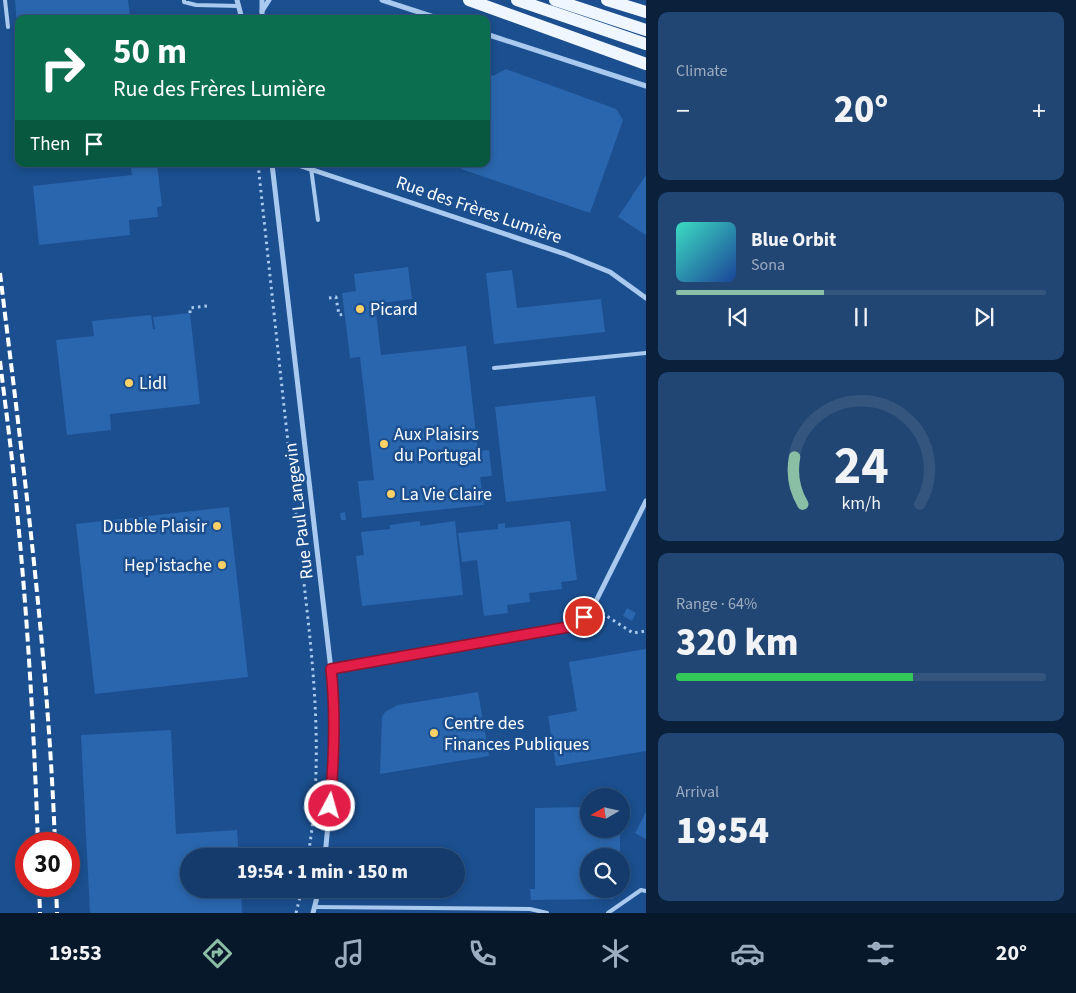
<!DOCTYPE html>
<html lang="en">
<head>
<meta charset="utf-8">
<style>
	:root { --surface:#143b6b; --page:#214673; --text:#f1f3f6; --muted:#9dadc1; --line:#33557e; --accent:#8abfa5 }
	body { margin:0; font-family:"Source Sans 3",sans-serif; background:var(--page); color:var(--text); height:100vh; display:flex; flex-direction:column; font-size:19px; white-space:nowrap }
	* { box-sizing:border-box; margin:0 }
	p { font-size:16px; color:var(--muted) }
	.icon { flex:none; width:28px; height:28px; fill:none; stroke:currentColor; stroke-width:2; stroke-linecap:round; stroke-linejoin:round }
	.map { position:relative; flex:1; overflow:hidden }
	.panel { display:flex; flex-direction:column; gap:12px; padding:12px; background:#0b203b; width:430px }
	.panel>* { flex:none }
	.hud { position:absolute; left:15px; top:15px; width:475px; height:152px; border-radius:10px; box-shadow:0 2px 8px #0003,0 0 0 1px var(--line); background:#0b6e4f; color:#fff; overflow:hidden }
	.needle { width:32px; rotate:261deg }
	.buttons { position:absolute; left:580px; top:788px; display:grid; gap:10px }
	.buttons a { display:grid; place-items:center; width:50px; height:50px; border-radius:50%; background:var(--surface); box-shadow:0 2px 8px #0003,0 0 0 1px var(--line); font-size:25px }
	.speed { position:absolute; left:15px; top:832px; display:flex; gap:10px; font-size:25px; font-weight:700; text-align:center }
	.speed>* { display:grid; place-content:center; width:65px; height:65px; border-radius:50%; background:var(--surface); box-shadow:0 2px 8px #0003,0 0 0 1px var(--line); line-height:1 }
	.speed .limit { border:8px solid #d22; background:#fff; color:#111 }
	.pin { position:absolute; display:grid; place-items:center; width:42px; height:42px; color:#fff; margin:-21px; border:2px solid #fff; border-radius:50%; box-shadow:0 1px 5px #0007 }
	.me { position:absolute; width:55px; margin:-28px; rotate:6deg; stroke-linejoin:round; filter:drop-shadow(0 0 4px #0008) }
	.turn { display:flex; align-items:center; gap:18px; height:105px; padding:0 15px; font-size:22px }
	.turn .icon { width:65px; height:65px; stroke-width:2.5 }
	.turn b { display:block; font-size:35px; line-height:42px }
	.then { display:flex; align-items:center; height:48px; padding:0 15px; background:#0003; gap:10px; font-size:19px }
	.big { font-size:38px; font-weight:800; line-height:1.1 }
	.panel .widget { flex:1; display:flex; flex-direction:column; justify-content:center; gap:8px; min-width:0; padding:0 18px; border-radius:10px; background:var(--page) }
	.panel .dial { align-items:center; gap:0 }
	.dial svg { height:130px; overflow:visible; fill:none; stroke:var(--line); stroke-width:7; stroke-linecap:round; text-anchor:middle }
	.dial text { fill:var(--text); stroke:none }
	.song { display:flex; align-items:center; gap:15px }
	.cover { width:60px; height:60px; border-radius:8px; background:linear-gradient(135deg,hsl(170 70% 55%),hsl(220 70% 35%)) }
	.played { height:5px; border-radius:2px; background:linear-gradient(90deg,var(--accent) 40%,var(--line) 40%) }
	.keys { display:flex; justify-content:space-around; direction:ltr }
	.heat { display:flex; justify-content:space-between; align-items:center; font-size:28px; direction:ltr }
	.charge { height:8px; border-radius:4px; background:linear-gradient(90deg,#34c759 64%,var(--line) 0) }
	.trip { position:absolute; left:180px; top:848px; width:285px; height:50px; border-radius:25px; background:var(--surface); box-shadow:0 2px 8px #0003,0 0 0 1px var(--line); font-weight:800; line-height:50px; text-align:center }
	.dock { display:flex; height:80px; justify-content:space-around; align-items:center; background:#08182b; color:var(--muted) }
	.dock .icon { width:35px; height:35px }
	.dock .current { color:var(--accent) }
	.dock b { font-size:22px; color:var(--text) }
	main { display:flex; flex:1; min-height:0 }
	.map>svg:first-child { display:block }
	.building { fill:#2a66ad }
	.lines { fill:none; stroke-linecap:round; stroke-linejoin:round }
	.path { stroke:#a9c9ee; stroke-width:3; stroke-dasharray:2.5 4; stroke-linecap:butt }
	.lane { stroke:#a9c9ee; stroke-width:4 }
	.street { stroke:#a9c9ee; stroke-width:5 }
	.primary { stroke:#f0f6ff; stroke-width:12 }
	.rail { stroke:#fff; stroke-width:4; stroke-dasharray:9 4; stroke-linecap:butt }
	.route-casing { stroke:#92132f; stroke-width:12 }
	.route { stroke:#e11d48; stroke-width:9 }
	.poi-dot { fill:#ffd166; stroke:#1b4f8f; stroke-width:2 }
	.labels { text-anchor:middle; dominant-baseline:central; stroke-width:5; stroke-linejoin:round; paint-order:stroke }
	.street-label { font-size:18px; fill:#fff; stroke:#1b4f8f }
	.poi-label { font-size:18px; fill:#fff; stroke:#1b4f8f; text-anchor:start }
</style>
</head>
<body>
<main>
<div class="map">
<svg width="646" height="913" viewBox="0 0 646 913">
	<rect width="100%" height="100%" fill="#1b4f8f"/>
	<g class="building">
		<polygon points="15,0 128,0 130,17 150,14 150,19 19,19 19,26 17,26"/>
		<polygon points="506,69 616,109 623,120 590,213 461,169 463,164 486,164 486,72 493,76"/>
		<polygon points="157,164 162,206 157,207 158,217 129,220 130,235 39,245 33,186 132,175 131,167"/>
		<polygon points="646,175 646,235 618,217"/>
		<polygon points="408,267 412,299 375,304 381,355 466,346 478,451 489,450 492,476 480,477 484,505 362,518 358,481 374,480 360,357 350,358 342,293 356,291 354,274"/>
		<polygon points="512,270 517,308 601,299 605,332 494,344 486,273"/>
		<polygon points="190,313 200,404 110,414 111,430 67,435 56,340 94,336 92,321 151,315 153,329 155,329 153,317"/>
		<polygon points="595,396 606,491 506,502 495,407"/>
		<polygon points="229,507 248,677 95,694 76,524"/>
		<polygon points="345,512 346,520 341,520 340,513"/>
		<polygon points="420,521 420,526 455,521 463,595 362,606 356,556 364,555 361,532 390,529 390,525"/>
		<polygon points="570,521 577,580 561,582 562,589 529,593 530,602 507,605 508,613 484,616 477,560 462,562 458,533 498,529 498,524 505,523 505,528"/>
		<polygon points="627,608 636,613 632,621 623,616"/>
		<polygon points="646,649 646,751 556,766 548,716 577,711 569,662"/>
		<polygon points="478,692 489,756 380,774 382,717 385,712 398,705"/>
		<polygon points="171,730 176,834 237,830 239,856 189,856 189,889 241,889 242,913 90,913 81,735"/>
		<polygon points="589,807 589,829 620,829 620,856 589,856 589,889 613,889 613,899 531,900 530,889 535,889 535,808"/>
		<polygon points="646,812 646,839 635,833"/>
	</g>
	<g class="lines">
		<g class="path">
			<path d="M258,164C271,283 283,402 297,521C309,634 327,743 308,856"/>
			<polyline points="329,298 336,297 339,315 345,314"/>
			<polyline points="190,313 190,308 207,306"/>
			<polyline points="602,613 633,633 646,631"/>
			<polyline points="296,913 302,889"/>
		</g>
		<g class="lane">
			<polyline points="5,0 8,27"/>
			<polyline points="184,0 184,2 196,5 239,6"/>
			<polyline points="311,168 318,220"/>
			<polyline points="494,368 646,353"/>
			<polyline points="315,907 530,909 547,913"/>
			<polyline points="608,913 641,890 646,891"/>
		</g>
		<g class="street">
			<polyline points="237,0 242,19"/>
			<polyline points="382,0 440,19"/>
			<polyline points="262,11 269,0"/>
			<polyline points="262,19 262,0"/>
			<polyline points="486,34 646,86"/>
			<polyline points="272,164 333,687 333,773 325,856"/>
			<polyline points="295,164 565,254 610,272 646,298"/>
			<polyline points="331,669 574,626 593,607 646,501"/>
			<polyline points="313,913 319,889"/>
		</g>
		<g class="primary">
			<polyline points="469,0 646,64"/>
			<polyline points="517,0 646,44"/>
			<polyline points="555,0 646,30"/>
			<polyline points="607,0 646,12"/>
		</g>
		<g class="rail">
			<path d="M0,273C23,463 48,653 55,844"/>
			<path d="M0,361C6,411 13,461 17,511C28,622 34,733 38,844"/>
			<polyline points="39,886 40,913"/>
			<polyline points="56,886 57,913"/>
		</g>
	</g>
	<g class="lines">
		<defs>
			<path id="route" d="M330,806C334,761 336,714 331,669L574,626L584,617"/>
		</defs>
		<use href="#route" class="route-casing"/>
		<use href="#route" class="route"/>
	</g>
	<g class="poi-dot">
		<circle cx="360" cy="309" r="5"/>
		<circle cx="129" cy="383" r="5"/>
		<circle cx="384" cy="444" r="5"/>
		<circle cx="391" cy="494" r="5"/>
		<circle cx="217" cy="526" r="5"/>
		<circle cx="222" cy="565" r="5"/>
		<circle cx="434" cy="733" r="5"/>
	</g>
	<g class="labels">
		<g class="street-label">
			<text transform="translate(479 210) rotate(19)">Rue des Frères Lumière</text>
			<text transform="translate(299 511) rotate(-97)">Rue Paul Langevin</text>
		</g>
		<g class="poi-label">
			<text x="370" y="309">Picard</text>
			<text x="139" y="383">Lidl</text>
			<text x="394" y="434">Aux Plaisirs<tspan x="394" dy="21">du Portugal</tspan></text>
			<text x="401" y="494">La Vie Claire</text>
			<text x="207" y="526" text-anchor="end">Dubble Plaisir</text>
			<text x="212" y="565" text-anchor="end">Hep'istache</text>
			<text x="444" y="723">Centre des<tspan x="444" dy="21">Finances Publiques</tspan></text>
		</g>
	</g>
</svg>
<div class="buttons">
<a><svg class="needle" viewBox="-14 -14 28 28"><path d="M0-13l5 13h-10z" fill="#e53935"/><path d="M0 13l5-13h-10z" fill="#9dadc1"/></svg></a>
<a><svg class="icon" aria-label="search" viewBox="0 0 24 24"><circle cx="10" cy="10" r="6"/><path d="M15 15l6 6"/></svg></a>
</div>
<div class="speed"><div class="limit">30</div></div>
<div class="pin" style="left:584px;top:617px;background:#d93025"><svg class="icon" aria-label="arrive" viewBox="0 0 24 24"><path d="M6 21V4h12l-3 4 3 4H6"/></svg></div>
<svg class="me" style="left:330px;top:806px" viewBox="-20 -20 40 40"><circle r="17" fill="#e11d48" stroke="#fff" stroke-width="3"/><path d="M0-11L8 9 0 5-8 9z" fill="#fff"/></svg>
<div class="trip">19:54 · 1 min · 150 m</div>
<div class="hud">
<div class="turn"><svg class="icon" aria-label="right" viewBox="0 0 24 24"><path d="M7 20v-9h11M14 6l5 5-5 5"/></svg><div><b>50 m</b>Rue des Frères Lumière</div></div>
<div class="then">Then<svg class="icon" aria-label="arrive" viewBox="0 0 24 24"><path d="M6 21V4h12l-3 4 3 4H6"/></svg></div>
</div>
</div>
<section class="panel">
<div class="widget"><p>Climate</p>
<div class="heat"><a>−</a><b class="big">20°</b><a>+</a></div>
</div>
<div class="widget">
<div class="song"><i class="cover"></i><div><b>Blue Orbit</b><p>Sona</p></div></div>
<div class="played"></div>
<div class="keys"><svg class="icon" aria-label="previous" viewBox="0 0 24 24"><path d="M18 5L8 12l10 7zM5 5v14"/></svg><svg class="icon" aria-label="pause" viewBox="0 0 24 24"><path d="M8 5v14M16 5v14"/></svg><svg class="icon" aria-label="next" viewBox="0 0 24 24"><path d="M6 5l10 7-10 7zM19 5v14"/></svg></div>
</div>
<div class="widget dial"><svg viewBox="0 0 100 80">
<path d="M14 69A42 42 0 1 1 86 69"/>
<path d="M14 69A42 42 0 0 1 9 40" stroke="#8abfa5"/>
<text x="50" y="56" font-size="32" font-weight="700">24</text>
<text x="50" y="72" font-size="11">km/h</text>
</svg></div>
<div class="widget"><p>Range · 64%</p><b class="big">320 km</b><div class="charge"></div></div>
<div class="widget"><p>Arrival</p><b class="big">19:54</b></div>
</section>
</main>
<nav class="dock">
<b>19:53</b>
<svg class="icon current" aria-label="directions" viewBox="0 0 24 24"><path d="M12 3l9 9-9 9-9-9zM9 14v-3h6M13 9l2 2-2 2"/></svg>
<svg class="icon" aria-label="music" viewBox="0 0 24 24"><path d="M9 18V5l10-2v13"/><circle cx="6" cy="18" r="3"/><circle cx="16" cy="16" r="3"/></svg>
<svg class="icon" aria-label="phone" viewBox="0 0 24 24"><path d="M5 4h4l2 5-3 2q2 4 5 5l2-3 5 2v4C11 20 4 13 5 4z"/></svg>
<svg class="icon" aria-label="climate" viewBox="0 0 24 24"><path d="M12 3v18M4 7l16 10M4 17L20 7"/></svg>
<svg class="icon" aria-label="car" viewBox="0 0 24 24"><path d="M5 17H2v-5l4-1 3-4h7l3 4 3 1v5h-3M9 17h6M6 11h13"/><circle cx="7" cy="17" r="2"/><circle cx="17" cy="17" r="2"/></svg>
<svg class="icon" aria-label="filters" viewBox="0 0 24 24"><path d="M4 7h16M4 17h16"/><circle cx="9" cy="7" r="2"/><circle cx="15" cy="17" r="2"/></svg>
<b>20°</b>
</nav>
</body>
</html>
